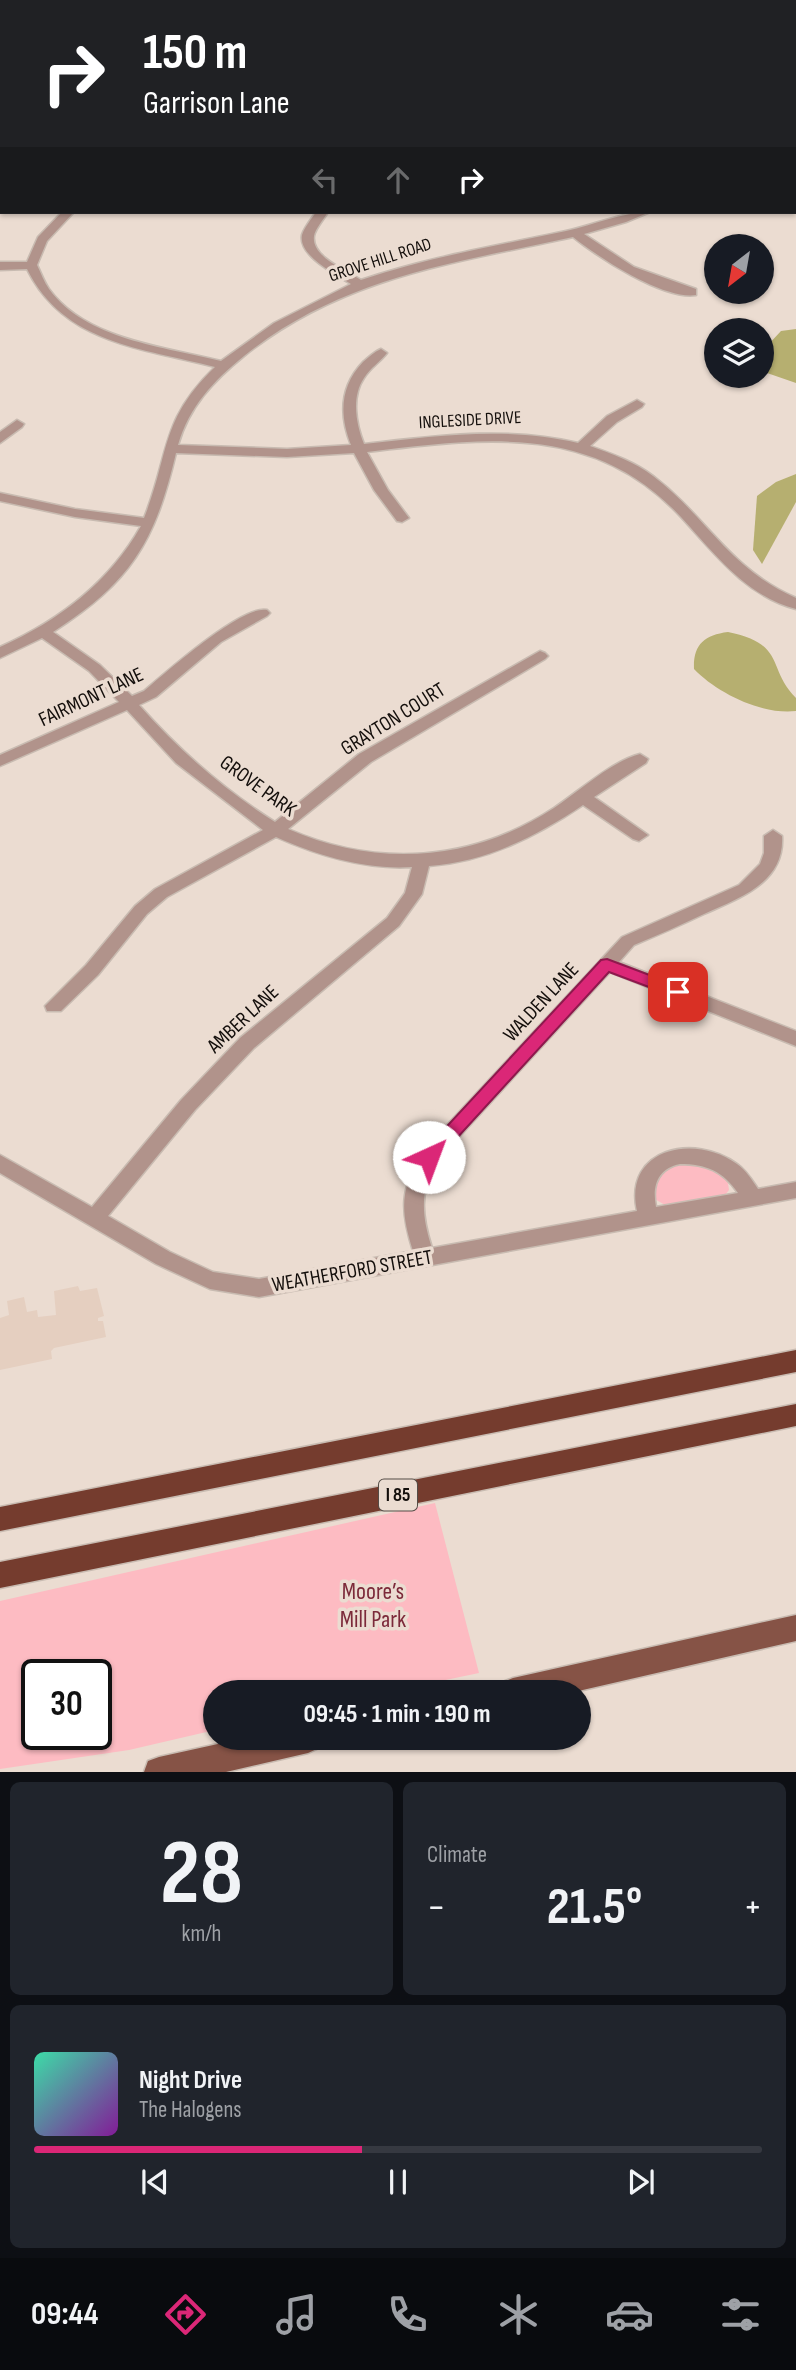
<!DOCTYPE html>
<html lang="en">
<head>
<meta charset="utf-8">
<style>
	:root { --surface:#171b24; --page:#20242c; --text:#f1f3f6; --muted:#9ea1a6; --line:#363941; --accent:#db2777 }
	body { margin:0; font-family:"Sofia Sans Condensed",sans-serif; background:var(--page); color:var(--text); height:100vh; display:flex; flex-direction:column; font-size:26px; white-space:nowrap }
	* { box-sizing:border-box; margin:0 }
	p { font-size:23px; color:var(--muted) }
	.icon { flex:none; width:38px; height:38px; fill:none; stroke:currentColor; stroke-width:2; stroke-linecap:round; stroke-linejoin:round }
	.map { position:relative; height:1772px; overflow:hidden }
	.side { display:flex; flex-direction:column; gap:10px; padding:10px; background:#0d0f14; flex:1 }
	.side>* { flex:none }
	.guide { position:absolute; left:0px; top:0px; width:796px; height:214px; box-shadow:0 2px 5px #0004; background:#202124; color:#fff; overflow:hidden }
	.needle { width:46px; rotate:211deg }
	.buttons { position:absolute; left:704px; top:234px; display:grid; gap:14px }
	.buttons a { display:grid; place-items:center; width:70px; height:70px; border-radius:50%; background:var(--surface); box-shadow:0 2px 5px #0004; font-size:35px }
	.speed { position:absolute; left:21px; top:1659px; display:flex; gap:14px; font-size:35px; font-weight:700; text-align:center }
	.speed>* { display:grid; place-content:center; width:91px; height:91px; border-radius:50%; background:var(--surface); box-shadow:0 2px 5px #0004; line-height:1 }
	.speed .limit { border:4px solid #111; border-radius:10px; background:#fff; color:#111 }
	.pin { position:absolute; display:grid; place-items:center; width:60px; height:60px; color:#fff; margin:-30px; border-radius:14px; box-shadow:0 4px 10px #0006 }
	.me { position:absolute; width:77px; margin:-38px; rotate:43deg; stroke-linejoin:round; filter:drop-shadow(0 0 5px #0008) }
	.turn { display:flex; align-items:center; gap:24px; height:147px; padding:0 28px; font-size:32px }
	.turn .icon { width:91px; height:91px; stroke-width:2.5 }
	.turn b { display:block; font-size:49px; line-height:60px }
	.lanes { display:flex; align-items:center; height:66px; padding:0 28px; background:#0003; justify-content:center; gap:35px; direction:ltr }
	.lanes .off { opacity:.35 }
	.big { font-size:52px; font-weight:700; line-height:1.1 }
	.side .tile { flex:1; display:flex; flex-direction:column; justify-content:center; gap:10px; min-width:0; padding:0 24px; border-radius:10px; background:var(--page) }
	.side .dial { align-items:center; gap:0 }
	.dial b { font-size:91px; line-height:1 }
	.song { display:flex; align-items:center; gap:21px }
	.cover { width:84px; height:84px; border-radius:10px; background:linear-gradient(135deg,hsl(160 70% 55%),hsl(290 70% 35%)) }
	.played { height:7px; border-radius:4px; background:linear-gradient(90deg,var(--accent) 45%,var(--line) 45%) }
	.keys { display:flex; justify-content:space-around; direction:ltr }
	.heat { display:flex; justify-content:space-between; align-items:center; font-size:38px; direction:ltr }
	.side .tiles { flex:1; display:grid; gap:10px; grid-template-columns:1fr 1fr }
	.tile:last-child { grid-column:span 2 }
	.trip { position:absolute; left:203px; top:1680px; width:388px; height:70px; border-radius:35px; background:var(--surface); box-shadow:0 2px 5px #0004; font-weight:700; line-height:70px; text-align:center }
	.dock { display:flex; height:112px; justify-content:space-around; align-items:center; background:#090b0e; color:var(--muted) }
	.dock .icon { width:49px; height:49px }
	.dock .selected { color:var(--accent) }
	.dock b { font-size:32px; color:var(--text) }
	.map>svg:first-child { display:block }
	.built { fill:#e5cfc0 }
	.green { fill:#fdbbc2; fill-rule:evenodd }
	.water { fill:#b6af70 }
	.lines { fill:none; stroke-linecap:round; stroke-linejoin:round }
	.stream { stroke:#b6af70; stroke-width:2.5 }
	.minor-casing { stroke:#c8bbb1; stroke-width:3 }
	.major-casing { stroke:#c8bbb1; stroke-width:3 }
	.highway-casing { stroke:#c8bbb1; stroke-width:3 }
	.minor { fill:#b1938b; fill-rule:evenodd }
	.major { fill:#865346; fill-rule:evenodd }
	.highway { fill:#753c2e; fill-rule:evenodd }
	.route { fill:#db2777; stroke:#8e194d; stroke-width:2 }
	.labels { text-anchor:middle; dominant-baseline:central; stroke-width:7; stroke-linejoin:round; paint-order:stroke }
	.far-street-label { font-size:18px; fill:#130e0b; stroke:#ebdcd1 }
	.shield { fill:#ebdcd1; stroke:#544c46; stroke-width:2 }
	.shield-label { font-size:19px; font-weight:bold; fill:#130e0b }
	.street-label { font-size:21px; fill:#130e0b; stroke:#ebdcd1 }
	.near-park-label { font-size:24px; fill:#7c2a3a; stroke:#ebdcd1 }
</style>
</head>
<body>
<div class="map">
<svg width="796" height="1772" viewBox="0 0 796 1772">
	<rect width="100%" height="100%" fill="#ebdcd1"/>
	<polygon class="built" points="78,1286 80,1291 97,1288 104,1316 98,1318 98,1321 103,1321 106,1337 54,1348 51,1351 52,1359 0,1370 0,1318 9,1315 7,1301 24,1297 27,1312 37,1310 38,1317 56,1315 54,1291"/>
	<g class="green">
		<polygon points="211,0 550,0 208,2"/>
		<path d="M688,1161L701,1163L727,1177L729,1190L725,1195L665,1205L653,1198C655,1170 661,1168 688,1161Z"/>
		<path d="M435,1503L479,1673L388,1692H215V1730L129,1750L0,1769V1601ZM37,1675H96V1734H37Z"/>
	</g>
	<g class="water">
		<polygon points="796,329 796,383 761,371 761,348 767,346 781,331"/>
		<polygon points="796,474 796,502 762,564 753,550 757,496 776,482"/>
		<path d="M728,632C787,644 766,668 796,698V711C762,715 717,693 694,669C693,645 704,635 728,632Z"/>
	</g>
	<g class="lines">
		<polyline class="stream" points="321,2 323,0"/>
		<defs>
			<g id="minor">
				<rect x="726" y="0" width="10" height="2"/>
				<rect x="794" y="34" width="2" height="6"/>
				<rect x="794" y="91" width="2" height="6"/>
				<rect x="0" y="152" width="2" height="7"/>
				<rect x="794" y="170" width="2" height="7"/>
				<path d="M62,212H74L47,241L37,265C41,273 44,282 49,289C86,340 165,347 221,361L274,323L351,284C337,275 298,256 302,235C304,228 312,218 316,212H328C324,219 315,229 314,236C311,257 347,271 361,280C428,257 497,246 566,231C594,225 622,212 650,212L626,222L584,234L634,267L696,289V295C663,300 598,257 573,237C454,263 342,277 244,356C213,381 189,407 178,445L287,449L351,445C339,415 340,386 363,362C369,357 374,352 381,349L387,353C380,362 370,368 364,378C351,397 356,424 364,444C436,436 506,426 578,443L607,416L637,400L644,404L642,407L617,422L590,446C612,454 635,462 653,476C708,518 728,568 796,598V609C746,596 714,553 681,517C593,422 483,438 367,452L388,490L409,518L402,522L397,521L374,490L354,453L287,457L176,453C155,542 131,582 53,632L100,665L132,696L144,691C165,673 243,604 267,610L270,613L267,616L221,642L156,697L139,705C179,750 224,790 275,822L359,754L540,651L545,653L548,656L545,659L371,762L288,829C377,868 472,862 554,808C578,792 612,761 640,754L648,759L646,763L594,797L648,835L639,841L633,839L583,805C537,836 486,862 429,866L422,894L399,926L254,1048L195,1110L108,1216L170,1252L213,1272L259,1279L413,1251C400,1210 400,1190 422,1152L622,937L739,885L760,864L764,853V836L773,830L782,836C785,883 739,898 704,914C681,925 658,935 634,945L619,962L796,1031V1046L610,972L436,1162C419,1192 422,1217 432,1248L637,1211C623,1148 695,1133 737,1164C746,1170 752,1180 758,1189L796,1182V1198L259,1297L210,1289L156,1264L0,1173V1155L92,1207L181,1100L240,1038L387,918L405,893L412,867C365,870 319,856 276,837L167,897L147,914L98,975L61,1011H47L45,1006L86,965L135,906L155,889L263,830L176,763L127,710L0,766V755L119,702L89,671L42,638L0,658V647C58,621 109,583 141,526L75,517L0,501V493L75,509L144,518C170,454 159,421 215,367C142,348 64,344 27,269L0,270V262H27L38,237ZM680,1164C706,1164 723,1171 738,1193L656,1207C652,1186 657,1169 680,1164Z"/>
				<polygon points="17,420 24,424 22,427 0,443 0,432"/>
			</g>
			<g id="major">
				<polygon points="796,1615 796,1641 574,1692 498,1692 503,1682 513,1678"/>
				<polygon points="245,1738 323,1738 319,1748 308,1753 226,1772 144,1772 148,1761 159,1757"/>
			</g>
			<g id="highway">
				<polygon points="796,1350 796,1372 0,1531 0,1507"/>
				<polygon points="796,1404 796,1426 0,1588 0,1562"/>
			</g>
		</defs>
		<use href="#minor" class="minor-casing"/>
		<use href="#major" class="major-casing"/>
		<use href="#highway" class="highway-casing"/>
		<use href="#minor" class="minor"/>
		<use href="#major" class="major"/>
		<use href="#highway" class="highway"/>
	</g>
	<polygon class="route" points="607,959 684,988 686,992 678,998 609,972 435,1162 423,1162 420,1157 423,1152 601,960"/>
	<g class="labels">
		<g class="far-street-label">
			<text transform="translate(380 260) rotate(-18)">GROVE HILL ROAD</text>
			<text transform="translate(470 420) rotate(-3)">INGLESIDE DRIVE</text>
		</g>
		<rect class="shield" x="379" y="1479.5" width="38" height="31" rx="5"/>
		<g class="shield-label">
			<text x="398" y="1495">I 85</text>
		</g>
		<g class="street-label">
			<text transform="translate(91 697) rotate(-25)">FAIRMONT LANE</text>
			<text transform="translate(393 719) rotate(-32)">GRAYTON COURT</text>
			<text transform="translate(258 786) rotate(36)">GROVE PARK</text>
			<text transform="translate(541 1002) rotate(-47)">WALDEN LANE</text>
			<text transform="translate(243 1019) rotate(-43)">AMBER LANE</text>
			<text transform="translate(352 1271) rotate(-10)">WEATHERFORD STREET</text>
		</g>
		<g class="near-park-label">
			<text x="373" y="1591">Moore’s<tspan x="373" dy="28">Mill Park</tspan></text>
		</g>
	</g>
</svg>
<div class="buttons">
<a><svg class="needle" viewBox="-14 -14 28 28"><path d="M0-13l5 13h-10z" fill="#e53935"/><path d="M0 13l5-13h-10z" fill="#9ea1a6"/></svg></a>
<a><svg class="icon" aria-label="layers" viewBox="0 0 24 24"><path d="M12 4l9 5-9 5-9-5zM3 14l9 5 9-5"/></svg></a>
</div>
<div class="speed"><div class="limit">30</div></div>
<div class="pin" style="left:678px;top:992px;background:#d93025"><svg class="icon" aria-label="arrive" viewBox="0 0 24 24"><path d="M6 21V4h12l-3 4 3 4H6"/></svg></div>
<svg class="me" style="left:429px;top:1157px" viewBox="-20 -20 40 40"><circle r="19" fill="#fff"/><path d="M0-13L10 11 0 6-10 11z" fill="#db2777"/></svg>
<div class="trip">09:45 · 1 min · 190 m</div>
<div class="guide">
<div class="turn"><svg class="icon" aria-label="right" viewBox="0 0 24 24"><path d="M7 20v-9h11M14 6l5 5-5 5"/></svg><div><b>150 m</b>Garrison Lane</div></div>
<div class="lanes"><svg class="icon off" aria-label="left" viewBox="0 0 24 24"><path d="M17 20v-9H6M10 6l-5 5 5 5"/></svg><svg class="icon off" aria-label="ahead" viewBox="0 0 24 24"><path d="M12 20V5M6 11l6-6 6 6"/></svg><svg class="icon" aria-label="right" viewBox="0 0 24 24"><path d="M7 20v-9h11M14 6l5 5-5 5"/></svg></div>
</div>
</div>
<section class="side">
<div class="tiles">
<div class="tile dial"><b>28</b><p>km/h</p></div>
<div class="tile"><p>Climate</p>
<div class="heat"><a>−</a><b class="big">21.5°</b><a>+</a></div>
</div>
<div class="tile">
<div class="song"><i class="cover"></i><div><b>Night Drive</b><p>The Halogens</p></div></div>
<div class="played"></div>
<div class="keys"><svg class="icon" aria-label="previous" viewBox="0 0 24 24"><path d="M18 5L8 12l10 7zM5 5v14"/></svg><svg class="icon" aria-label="pause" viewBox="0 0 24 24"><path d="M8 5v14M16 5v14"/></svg><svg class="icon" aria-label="next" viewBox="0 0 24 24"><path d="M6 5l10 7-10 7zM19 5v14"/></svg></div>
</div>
</div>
</section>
<nav class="dock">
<b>09:44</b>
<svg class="icon selected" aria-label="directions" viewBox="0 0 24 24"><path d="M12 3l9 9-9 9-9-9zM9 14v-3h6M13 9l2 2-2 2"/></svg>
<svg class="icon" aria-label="music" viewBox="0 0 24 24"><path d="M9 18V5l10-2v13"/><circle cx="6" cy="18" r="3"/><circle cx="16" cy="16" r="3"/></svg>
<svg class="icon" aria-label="phone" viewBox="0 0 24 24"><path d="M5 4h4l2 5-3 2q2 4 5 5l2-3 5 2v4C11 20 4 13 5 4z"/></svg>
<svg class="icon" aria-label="climate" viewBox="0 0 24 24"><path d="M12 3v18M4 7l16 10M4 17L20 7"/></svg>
<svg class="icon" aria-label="car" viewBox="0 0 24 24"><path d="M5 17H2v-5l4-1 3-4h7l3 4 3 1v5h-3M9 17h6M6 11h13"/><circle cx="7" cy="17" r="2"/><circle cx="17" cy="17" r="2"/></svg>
<svg class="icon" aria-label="filters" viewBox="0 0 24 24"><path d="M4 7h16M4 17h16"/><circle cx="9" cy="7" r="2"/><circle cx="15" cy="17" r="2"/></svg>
</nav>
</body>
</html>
